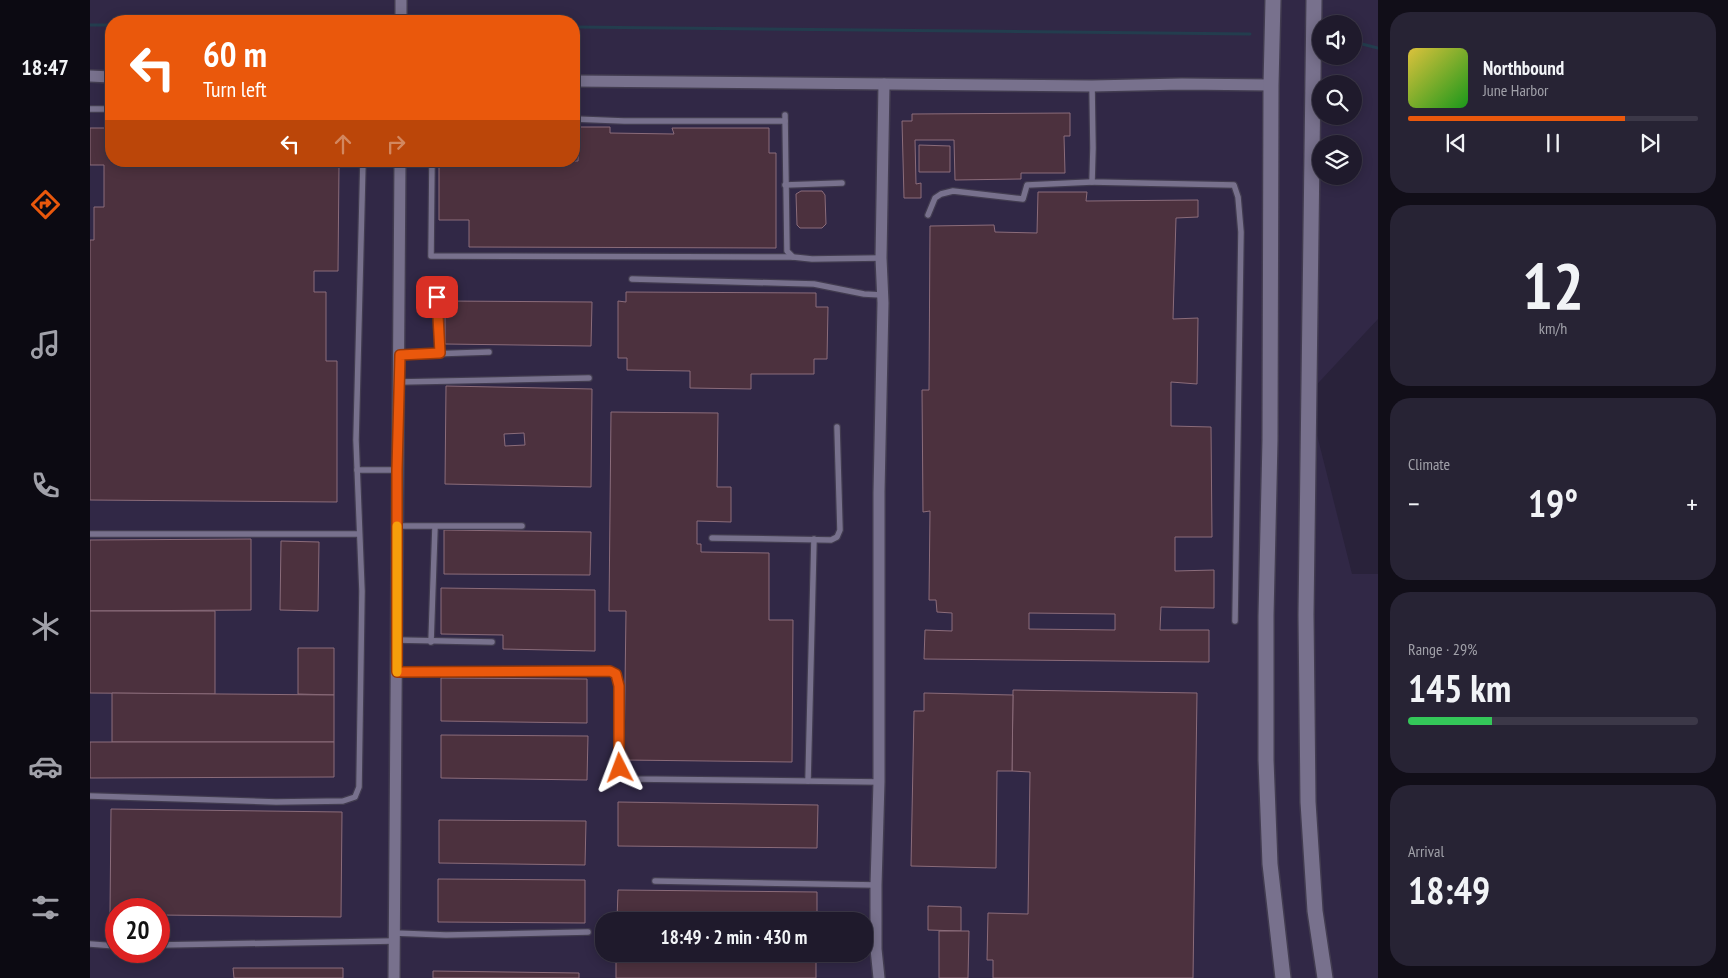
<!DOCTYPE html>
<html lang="en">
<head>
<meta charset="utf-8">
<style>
	:root { --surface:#1f1a2c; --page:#272334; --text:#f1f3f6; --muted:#a1a1a9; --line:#3c3848; --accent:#ea580c }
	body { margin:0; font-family:"PT Sans Narrow",sans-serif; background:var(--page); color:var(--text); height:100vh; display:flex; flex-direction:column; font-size:19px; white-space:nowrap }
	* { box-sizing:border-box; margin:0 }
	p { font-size:16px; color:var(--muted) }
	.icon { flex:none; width:28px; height:28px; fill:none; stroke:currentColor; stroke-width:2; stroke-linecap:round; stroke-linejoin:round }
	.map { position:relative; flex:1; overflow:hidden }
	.sheet { display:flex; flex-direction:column; gap:12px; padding:12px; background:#110e18; width:350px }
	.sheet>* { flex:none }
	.guide { position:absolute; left:15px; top:15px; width:475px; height:152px; border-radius:20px; box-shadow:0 2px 12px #0003,0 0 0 1px var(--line); background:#ea580c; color:#fff; overflow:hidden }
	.tools { position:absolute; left:1222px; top:15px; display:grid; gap:10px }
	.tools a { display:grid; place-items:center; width:50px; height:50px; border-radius:50%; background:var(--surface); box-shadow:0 2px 12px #0003,0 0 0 1px var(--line); font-size:25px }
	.speed { position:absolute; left:15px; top:898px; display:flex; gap:10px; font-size:25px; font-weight:700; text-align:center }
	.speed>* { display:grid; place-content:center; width:65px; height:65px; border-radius:50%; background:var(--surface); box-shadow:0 2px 12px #0003,0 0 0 1px var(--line); line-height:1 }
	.speed .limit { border:8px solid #d22; background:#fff; color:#111 }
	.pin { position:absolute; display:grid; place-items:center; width:42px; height:42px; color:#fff; margin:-21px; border-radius:10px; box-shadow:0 2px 8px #0006 }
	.me { position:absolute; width:55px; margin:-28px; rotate:357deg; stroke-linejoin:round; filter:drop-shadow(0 0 4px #0008) }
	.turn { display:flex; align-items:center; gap:18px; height:105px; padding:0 15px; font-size:22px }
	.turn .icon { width:65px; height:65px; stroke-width:2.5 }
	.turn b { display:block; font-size:35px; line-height:42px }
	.lanes { display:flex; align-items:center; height:48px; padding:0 15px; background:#0003; justify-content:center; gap:25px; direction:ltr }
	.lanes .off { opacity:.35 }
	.big { font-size:38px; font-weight:700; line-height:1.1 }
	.sheet .tile { flex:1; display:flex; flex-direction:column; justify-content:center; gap:8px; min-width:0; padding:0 18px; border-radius:20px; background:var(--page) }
	.sheet .dial { align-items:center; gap:0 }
	.dial b { font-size:65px; line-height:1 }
	.song { display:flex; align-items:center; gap:15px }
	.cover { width:60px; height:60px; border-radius:8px; background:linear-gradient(135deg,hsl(50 70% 55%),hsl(120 70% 35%)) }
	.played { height:5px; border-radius:2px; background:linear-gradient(90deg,var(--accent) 75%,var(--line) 75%) }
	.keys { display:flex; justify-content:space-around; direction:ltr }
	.heat { display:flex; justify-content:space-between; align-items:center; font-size:28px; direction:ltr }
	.charge { height:8px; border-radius:4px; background:linear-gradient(90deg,#34c759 29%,var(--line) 0) }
	.trip { position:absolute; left:505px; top:912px; width:278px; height:50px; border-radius:20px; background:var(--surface); box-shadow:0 2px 12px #0003,0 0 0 1px var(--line); font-weight:700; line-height:50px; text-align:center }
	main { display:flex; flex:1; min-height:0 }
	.tab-bar { display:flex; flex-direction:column; width:90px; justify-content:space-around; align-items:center; background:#0c0a12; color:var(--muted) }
	.tab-bar .icon { width:35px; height:35px }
	.tab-bar .current { color:var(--accent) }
	.tab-bar b { font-size:22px; color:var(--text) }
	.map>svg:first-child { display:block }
	.built { fill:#312846; fill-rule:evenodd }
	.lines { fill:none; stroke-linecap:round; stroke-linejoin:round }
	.stream { stroke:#233d4e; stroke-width:3 }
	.building { fill:#4c313e; stroke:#8b6c7a; fill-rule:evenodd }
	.lane-casing { stroke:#423c50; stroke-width:8 }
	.street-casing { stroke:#423c50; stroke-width:14 }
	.secondary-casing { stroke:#423c50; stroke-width:18 }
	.lane { stroke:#78718d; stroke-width:5.5 }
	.street { stroke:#78718d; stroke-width:11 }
	.secondary { stroke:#78718d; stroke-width:15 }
	.route-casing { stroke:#983908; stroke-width:12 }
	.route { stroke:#ea580c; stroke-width:9 }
	.slow { stroke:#f59e0b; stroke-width:9 }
</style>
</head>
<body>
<main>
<nav class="tab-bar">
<b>18:47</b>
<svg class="icon current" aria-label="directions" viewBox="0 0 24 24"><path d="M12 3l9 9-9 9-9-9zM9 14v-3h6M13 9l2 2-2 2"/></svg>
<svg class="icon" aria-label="music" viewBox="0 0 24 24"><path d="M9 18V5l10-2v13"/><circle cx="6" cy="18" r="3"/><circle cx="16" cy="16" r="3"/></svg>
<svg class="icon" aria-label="phone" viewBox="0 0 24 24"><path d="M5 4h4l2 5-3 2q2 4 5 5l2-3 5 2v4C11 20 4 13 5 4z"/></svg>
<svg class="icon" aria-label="climate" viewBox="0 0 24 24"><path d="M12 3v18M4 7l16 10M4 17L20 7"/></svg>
<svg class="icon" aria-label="car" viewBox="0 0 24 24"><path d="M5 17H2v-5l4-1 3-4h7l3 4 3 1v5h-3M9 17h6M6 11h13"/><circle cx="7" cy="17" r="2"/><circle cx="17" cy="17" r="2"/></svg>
<svg class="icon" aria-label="filters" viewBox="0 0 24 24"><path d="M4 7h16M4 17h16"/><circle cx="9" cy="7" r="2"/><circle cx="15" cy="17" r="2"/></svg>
</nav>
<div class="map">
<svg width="1288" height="978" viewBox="0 0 1288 978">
	<rect width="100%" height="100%" fill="#29223a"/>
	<path class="built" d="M0,0H1288V319L1217,395L1262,574H1288V978H0ZM21,21H484V161H21ZM1231,24H1264V56H1231ZM1231,84H1264V116H1231ZM1231,144H1264V176H1231ZM26,909H69V951H26ZM514,921H774V954H514Z"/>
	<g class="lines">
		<g class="stream">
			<polyline points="0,25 21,25"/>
			<polyline points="484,27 1160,34"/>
			<polyline points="1264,42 1288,48"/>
		</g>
	</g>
	<g class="building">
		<polygon points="980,113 980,136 974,136 975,173 931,173 931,179 865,180 864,140 825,140 826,184 831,183 831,198 814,198 812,121 822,121 822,114"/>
		<polygon points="488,127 520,127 520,133 584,134 582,128 679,128 679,153 686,153 686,248 379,247 379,220 349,220 349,161 488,161"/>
		<polygon points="0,128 21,128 21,161 224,161 224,164 249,165 248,271 224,271 224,292 236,292 236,361 247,361 247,502 0,500 0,240 4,240 4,207 14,207 14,165 0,165"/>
		<polygon points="829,145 860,146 860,172 829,172"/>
		<polygon points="711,191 732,191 735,195 736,224 732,228 710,228 707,225 706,194"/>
		<path d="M948,192H997L996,201L1108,200V217L1086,218L1083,319L1108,318L1107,384L1081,382V426L1121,427L1122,537H1085V571L1124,570V608L1071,607L1070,630H1119V662L834,659L835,630L862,631V613L847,612L846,600H839L840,511L833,512L832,390H839L840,226L904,225L905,232L947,233ZM939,613L1025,614V630L939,629Z"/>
		<polygon points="536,292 726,293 726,307 738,307 737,359 724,359 724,374 661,374 661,389 600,388 600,371 537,370 537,358 528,358 528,301 536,302"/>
		<polygon points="355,301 502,302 501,346 355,344"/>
		<path d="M356,386L502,389L501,487L355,484ZM434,433L435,445L415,446L414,434Z"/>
		<polygon points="521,412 628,413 627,487 641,487 641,522 607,521 607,544 611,544 611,552 679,553 679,620 703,620 702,762 534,760 536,611 519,611"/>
		<polygon points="354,530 501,532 500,575 354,574"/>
		<polygon points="161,539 161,610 0,611 0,540"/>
		<polygon points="191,541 229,542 228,611 190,610"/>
		<polygon points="351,588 505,590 505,651 413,649 413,635 351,634"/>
		<polygon points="0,611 125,611 125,694 0,693"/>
		<polygon points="208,648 244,648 244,695 208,694"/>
		<polygon points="351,678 497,679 497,723 351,721"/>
		<polygon points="923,690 1107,693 1103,978 903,978 903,960 897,960 898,913 938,914 940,772 922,771"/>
		<polygon points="22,693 244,695 244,742 22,742"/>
		<polygon points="834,693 923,695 922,771 907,771 906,868 821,866 824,711 834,711"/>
		<polygon points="351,735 498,736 497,780 351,778"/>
		<polygon points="0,742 244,742 244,777 0,778"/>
		<polygon points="528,802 728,805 727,848 528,846"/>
		<polygon points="21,809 252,812 251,917 69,915 69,909 26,909 26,914 20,914"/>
		<polygon points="349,820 496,821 495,865 349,863"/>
		<polygon points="348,879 495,880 495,923 348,922"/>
		<polygon points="528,890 727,892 727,921 527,921"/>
		<polygon points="838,906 871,907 871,931 838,930"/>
		<polygon points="849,931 879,931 878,978 849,978"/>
		<rect x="526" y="954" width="200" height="24"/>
		<polygon points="143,968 253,968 253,978 144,978"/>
		<polygon points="343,971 489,973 489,978 343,978"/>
	</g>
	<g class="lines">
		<defs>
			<g id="lane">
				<polyline points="1002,86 1003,148 1002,182 1144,185 1148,197 1151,232 1145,621"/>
				<polyline points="0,109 21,109"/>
				<polyline points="695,115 697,251 703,257 722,259 791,258"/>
				<polyline points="484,119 534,121 695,121"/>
				<polyline points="342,161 341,256 703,257"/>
				<polyline points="695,185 752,183"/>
				<polyline points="838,215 845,198 851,194 863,191 933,199 937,185 1002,182"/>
				<polyline points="542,279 724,284 774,294 792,295"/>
				<polyline points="347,297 350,353"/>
				<polyline points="310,355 399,352"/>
				<polyline points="309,382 499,378"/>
				<polyline points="267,470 307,470"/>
				<polyline points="307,526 432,526"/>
				<polyline points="0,534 268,534"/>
				<polyline points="622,538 741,540 747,537 750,530 747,427"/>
				<polyline points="307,640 402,642"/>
				<polyline points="341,642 345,527"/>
				<path d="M307,672L510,670L520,671L526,674L529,686V759C531,770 534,775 545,779L789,782"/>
				<polyline points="718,781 724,539"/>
				<polyline points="0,796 186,802 253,801 265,797 269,787 272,591 266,440 273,161"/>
				<polyline points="565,881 786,885"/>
				<polyline points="304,933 356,935 498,932"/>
				<polyline points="0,944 26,946"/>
				<polyline points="69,945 303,941"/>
			</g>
			<g id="street">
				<polyline points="311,21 311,0"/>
				<polyline points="0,76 21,77"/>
				<polyline points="484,81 1002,86 1092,84 1181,85"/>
				<polyline points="304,978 310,161"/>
				<polyline points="789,978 786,949 786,885 789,782 789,492 793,303 791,258 794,84"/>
			</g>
			<g id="secondary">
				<polyline points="1183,0 1181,85 1180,440 1176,616 1176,760 1180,864 1193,978"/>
				<polyline points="1224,0 1216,615 1218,802 1225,911 1235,978"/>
			</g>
		</defs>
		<use href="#lane" class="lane-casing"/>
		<use href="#street" class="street-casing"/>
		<use href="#secondary" class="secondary-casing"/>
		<use href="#lane" class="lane"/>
		<use href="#street" class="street"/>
		<use href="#secondary" class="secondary"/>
	</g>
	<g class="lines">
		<defs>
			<polyline id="route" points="347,297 350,353 310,355 307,470 307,672 520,671 526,674 529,686 529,759 530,768"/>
		</defs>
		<use href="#route" class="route-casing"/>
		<use href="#route" class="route"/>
		<polyline class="slow" points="307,672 307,526"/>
	</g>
</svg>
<div class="tools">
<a><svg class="icon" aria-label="sound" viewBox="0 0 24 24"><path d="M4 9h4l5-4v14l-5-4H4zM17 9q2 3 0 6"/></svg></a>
<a><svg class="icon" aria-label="search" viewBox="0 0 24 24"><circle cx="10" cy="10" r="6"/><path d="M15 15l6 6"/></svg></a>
<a><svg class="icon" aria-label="layers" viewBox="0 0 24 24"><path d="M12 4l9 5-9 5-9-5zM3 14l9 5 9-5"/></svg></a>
</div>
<div class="speed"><div class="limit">20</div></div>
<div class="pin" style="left:347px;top:297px;background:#d93025"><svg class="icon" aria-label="arrive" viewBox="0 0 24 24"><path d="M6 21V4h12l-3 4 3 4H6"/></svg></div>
<svg class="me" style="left:530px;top:768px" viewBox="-20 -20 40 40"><path d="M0-17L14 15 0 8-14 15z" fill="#ea580c" stroke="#fff" stroke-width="4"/></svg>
<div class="trip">18:49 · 2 min · 430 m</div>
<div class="guide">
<div class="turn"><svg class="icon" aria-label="left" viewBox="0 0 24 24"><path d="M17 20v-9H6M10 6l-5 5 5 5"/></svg><div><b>60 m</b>Turn left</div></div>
<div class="lanes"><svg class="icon" aria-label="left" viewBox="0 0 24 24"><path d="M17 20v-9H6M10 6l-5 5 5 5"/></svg><svg class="icon off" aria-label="ahead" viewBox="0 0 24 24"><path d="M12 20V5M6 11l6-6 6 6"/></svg><svg class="icon off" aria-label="right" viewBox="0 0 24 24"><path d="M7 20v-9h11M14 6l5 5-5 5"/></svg></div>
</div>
</div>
<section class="sheet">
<div class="tile">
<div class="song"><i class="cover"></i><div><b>Northbound</b><p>June Harbor</p></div></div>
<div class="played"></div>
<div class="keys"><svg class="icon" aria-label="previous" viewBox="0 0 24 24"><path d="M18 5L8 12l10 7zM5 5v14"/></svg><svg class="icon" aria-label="pause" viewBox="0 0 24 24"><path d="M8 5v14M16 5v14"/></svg><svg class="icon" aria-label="next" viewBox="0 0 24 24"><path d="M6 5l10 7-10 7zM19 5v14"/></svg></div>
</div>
<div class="tile dial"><b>12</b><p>km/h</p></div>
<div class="tile"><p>Climate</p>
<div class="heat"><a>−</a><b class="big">19°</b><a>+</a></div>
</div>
<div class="tile"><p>Range · 29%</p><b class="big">145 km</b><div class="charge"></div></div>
<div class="tile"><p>Arrival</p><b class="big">18:49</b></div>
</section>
</main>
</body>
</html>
